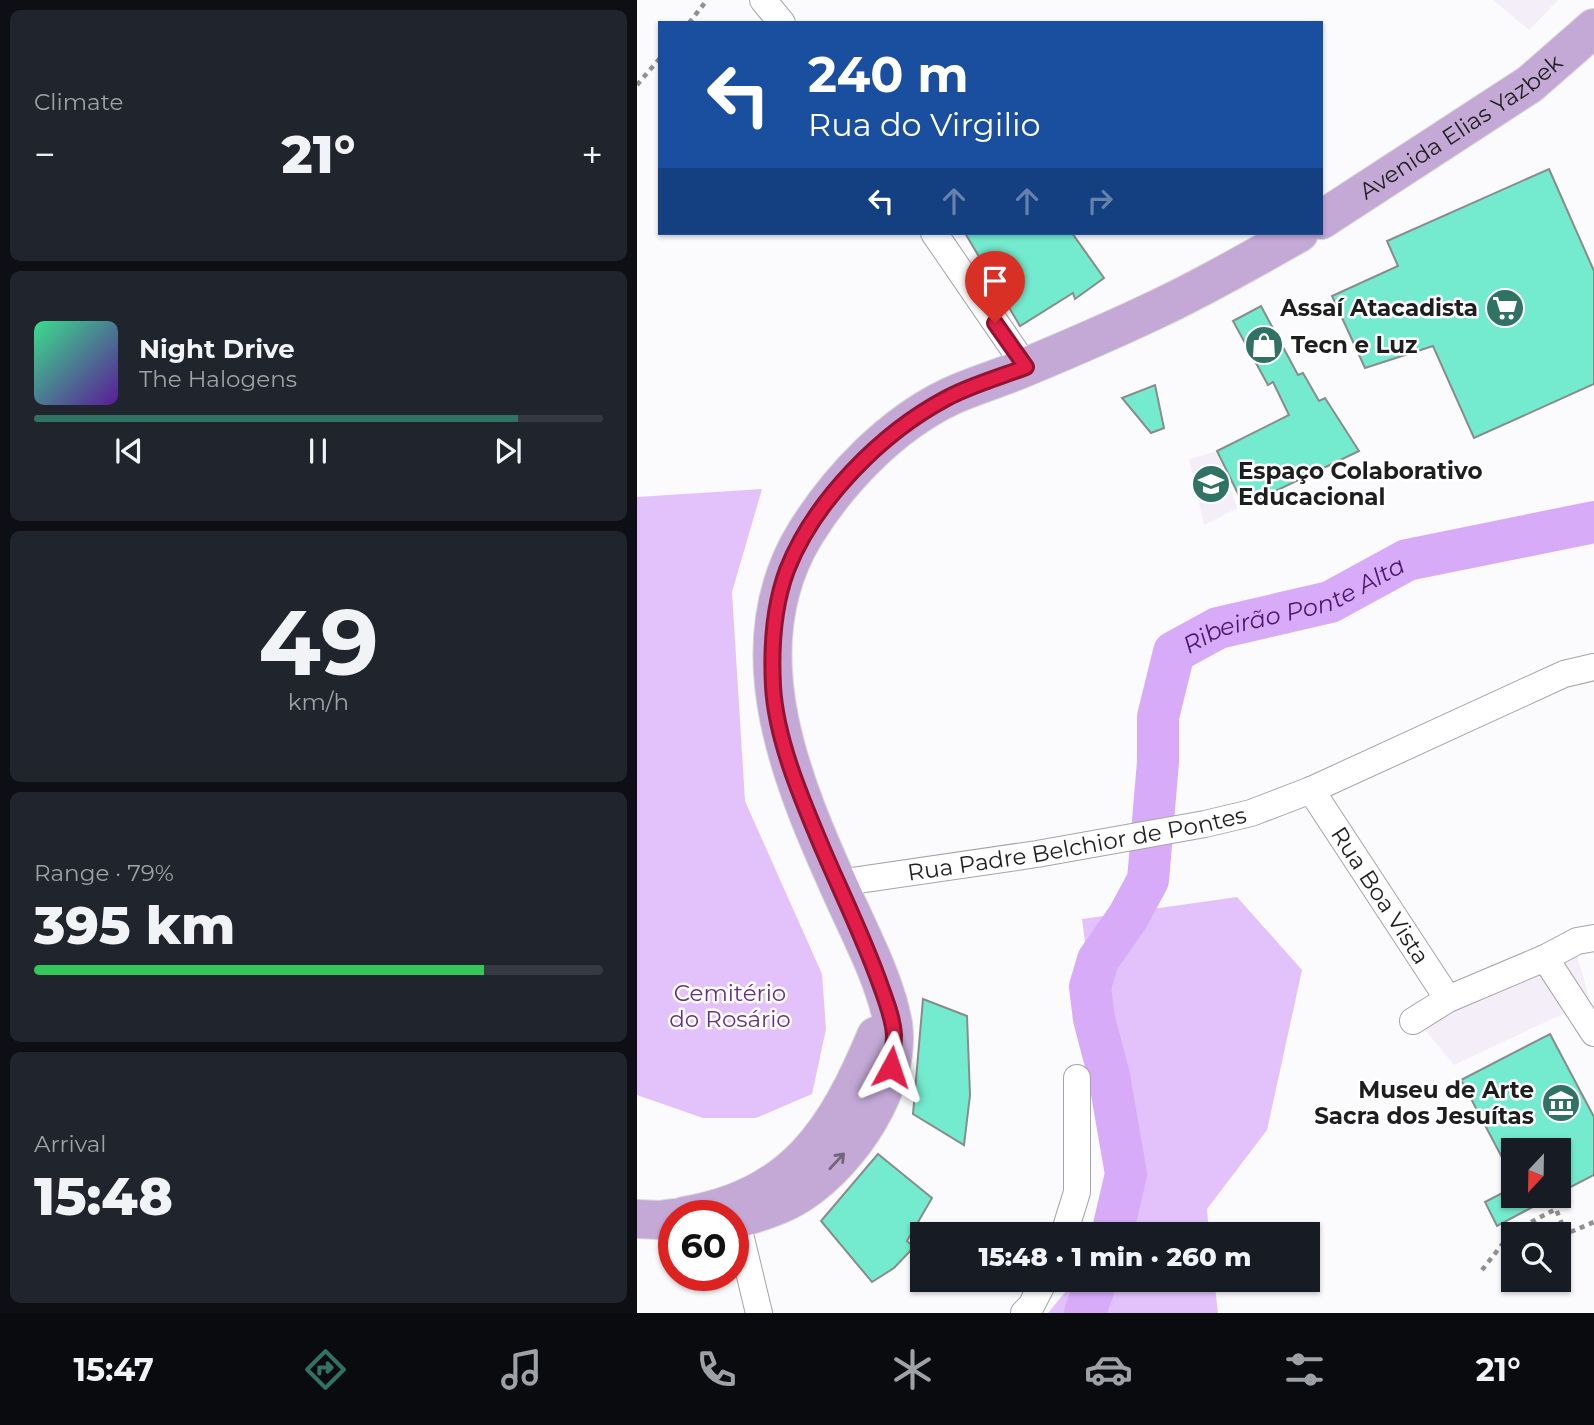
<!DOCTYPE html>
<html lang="en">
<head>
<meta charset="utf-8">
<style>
	:root { --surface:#171b24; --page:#20242c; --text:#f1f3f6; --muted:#9ea1a6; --line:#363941; --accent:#307263 }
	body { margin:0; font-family:Montserrat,sans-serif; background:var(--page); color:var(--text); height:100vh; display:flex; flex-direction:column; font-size:26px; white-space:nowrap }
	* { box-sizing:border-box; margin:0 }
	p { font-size:23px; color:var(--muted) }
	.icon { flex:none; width:38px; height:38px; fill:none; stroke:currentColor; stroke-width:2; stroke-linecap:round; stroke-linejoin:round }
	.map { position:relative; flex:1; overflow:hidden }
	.sheet { display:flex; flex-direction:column; gap:10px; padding:10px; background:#0d0f14; width:637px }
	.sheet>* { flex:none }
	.top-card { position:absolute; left:21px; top:21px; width:665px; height:214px; border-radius:0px; box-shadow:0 2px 5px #0004; background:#1a4fa0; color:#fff; overflow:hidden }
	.needle { width:46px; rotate:202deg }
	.fabs { position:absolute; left:864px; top:1138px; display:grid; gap:14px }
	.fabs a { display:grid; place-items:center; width:70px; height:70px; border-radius:0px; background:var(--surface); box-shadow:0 2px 5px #0004; font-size:35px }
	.speed { position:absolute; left:21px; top:1200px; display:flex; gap:14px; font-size:35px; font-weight:700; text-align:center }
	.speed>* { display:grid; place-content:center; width:91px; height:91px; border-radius:50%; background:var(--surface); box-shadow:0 2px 5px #0004; line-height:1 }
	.speed .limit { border:10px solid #d22; background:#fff; color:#111 }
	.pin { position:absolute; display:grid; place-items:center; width:60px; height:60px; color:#fff; margin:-72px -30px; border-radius:50% 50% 50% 0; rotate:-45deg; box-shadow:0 0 7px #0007 }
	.pin .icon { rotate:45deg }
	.me { position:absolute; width:77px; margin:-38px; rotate:5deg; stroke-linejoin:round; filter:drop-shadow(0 0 5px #0008) }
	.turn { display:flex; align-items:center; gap:24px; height:147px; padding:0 35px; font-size:32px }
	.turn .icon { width:91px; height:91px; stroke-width:2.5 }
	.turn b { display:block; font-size:49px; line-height:60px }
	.lanes { display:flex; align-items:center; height:66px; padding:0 35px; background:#0003; justify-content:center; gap:35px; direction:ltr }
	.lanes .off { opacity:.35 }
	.big { font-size:52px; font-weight:800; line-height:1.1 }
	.sheet .widget { flex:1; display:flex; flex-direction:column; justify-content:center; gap:10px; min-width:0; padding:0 24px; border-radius:10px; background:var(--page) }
	.sheet .dial { align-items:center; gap:0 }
	.dial b { font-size:91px; line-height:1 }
	.song { display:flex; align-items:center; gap:21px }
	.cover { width:84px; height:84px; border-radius:10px; background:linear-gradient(135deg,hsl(150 70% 55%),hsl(270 70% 35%)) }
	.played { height:7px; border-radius:4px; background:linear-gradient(90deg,var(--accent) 85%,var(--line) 85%) }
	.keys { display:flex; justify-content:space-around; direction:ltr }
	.heat { display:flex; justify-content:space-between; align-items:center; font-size:38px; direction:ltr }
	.charge { height:10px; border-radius:5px; background:linear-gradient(90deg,#34c759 79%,var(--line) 0) }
	.trip { position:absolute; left:273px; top:1222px; width:410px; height:70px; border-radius:0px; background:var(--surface); box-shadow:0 2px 5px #0004; font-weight:800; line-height:70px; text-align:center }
	.tab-bar { display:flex; height:112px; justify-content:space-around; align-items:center; background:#090b0e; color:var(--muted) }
	.tab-bar .icon { width:49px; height:49px }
	.tab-bar .selected { color:var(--accent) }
	.tab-bar b { font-size:32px; color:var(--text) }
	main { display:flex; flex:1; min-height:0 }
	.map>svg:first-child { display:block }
	.built { fill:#f3eef8 }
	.green { fill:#e3c2fb }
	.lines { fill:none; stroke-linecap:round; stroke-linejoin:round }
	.river { stroke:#d7abf8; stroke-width:42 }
	.building { fill:#74ebce; stroke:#888c8b; stroke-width:2 }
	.street-casing { stroke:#a5a4a7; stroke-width:28 }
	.primary-casing { stroke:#d7d6d7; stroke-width:40 }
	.path { stroke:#908f91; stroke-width:4.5; stroke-dasharray:5 5; stroke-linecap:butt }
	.street { stroke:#fff; stroke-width:26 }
	.primary { stroke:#c4a9d7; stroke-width:38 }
	.oneway { stroke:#72647b }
	.route-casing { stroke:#92132f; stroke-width:18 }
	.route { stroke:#e11d48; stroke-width:12 }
	.labels { text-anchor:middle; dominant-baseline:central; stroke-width:5; stroke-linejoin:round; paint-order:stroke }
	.street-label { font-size:23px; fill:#1f1e1f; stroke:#fff }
	.poi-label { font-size:23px; font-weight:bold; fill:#1f1e1f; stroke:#fff; text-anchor:end }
	.park-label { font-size:23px; fill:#683189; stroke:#fff }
	.water-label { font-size:24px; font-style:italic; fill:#4f166e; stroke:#fff }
</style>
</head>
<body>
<main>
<section class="sheet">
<div class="widget"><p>Climate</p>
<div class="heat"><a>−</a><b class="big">21°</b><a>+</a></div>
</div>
<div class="widget">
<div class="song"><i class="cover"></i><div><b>Night Drive</b><p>The Halogens</p></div></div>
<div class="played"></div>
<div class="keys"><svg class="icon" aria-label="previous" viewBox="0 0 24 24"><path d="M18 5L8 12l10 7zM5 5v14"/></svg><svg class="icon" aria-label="pause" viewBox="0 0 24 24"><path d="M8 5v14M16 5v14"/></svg><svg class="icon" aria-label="next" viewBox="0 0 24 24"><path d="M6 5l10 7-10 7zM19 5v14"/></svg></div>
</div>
<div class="widget dial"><b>49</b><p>km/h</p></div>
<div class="widget"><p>Range · 79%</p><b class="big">395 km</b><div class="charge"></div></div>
<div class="widget"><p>Arrival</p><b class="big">15:48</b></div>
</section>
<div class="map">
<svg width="957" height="1313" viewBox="0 0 957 1313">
	<rect width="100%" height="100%" fill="#fbfafd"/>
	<g class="built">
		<polygon points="856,0 921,0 892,30"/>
		<polygon points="580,451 600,508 567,525 552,459"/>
		<polygon points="933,931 953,1001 817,1065 784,1025 774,1004"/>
	</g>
	<g class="green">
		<polygon points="125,489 95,592 108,801 185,974 189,1029 175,1094 119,1118 66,1118 0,1095 0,497"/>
		<polygon points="600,897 665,970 630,1130 570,1209 572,1234 461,1234 480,1183 445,919"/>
		<polygon points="439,1279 577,1279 581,1313 411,1313"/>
	</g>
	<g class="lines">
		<g class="river">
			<path id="s1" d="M475,1234L489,1174L472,1076L457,1019L453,987L461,960L491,917L511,880L521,762V717L537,652L581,628L693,602L770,560L957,522"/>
			<polyline points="448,1313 460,1279"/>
		</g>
	</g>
	<g class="building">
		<polygon points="912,169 957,271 957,384 837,438 796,346 728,368 695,296 761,266 750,241"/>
		<polygon points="328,233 435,233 467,278 438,299 436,293 383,326"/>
		<polygon points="624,306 661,375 666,373 682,401 688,398 722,451 607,506 580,451 652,415 636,382 631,385 596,321"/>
		<polygon points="518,385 527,428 514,433 485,398"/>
		<polygon points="286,999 330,1016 333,1095 327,1145 276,1114"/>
		<polygon points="913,1034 957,1117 957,1175 922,1193 922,1150 877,1150 877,1180 824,1080"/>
		<polygon points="241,1154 295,1198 270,1241 277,1247 257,1268 235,1282 184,1221"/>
		<polygon points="877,1187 877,1195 918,1195 860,1226 848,1202"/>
	</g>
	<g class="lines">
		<defs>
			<g id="street">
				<polyline points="126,0 145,23"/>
				<polyline points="297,233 389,367"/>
				<path id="s2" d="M674,790L811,999"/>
				<path id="s3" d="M201,883L400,854L568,824L614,813L674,790L927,674L957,667"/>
				<polyline points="908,958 957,1033"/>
				<polyline points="776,1021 811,999 908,958 940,941 957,938"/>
				<polyline points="96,1205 122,1313"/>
				<polyline points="427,1234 440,1192 440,1078"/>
				<polyline points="387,1313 394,1306 408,1279"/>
			</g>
			<g id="primary">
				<path id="s4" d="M684,220L893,84L957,28"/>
				<path d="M47,1216C157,1198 199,1132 239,1036"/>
				<path d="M96,1218L100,1219C123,1212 144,1206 164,1193C213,1161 265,1085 256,1024C249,984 226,939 209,902C158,789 96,652 168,534C202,479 254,425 312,397C337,385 364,378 389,367C432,349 474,331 516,311C566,288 614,260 662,233"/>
				<polyline points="0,1219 22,1220 37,1218"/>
			</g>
		</defs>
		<use href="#street" class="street-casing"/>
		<use href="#primary" class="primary-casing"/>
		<g class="path">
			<polyline points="52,23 70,0"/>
			<polyline points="0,85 23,58"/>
			<polyline points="845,1270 875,1232 919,1209 929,1234 957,1222"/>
		</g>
		<use href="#street" class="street"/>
		<use href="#primary" class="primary"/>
	</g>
	<defs><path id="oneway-shaft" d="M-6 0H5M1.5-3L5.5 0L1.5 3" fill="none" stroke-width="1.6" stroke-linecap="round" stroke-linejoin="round" transform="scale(1.75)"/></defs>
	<use class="oneway" href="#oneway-shaft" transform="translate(200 1161) rotate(-47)"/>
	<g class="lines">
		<defs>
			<path id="route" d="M254,1067C255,1057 257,1046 257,1035C256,1018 249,1001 243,984C227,939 206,896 187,852C166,802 139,741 136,686C134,648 137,605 150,570C177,501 244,433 310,398C334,385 363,377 389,367L358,323"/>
		</defs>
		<use href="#route" class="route-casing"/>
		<use href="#route" class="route"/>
	</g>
	<defs>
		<symbol id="supermarket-disc" viewBox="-11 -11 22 22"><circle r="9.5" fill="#307263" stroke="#fff"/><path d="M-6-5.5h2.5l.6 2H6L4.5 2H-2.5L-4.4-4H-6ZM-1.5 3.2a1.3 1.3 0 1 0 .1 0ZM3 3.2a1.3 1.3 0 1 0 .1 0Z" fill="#fff"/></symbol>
		<symbol id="shop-disc" viewBox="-11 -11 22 22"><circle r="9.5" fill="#307263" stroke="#fff"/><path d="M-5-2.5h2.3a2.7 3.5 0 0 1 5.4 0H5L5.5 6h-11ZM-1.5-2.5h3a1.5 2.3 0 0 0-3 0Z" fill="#fff"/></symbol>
		<symbol id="university-disc" viewBox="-11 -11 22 22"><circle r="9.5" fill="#307263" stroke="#fff"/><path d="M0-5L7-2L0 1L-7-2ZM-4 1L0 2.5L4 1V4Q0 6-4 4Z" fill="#fff"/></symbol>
		<symbol id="museum-disc" viewBox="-11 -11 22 22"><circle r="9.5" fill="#307263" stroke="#fff"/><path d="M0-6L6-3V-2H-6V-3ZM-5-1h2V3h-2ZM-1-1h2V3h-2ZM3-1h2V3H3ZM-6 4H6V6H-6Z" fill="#fff"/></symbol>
	</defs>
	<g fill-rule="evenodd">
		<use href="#supermarket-disc" x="846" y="286" width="44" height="44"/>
		<use href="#shop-disc" x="605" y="323" width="44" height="44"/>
		<use href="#university-disc" x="552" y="462" width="44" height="44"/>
		<use href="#museum-disc" x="902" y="1081" width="44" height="44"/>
	</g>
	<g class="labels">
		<g class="street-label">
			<text stroke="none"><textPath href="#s4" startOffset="168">Avenida Elias Yazbek</textPath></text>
			<text stroke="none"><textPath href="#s3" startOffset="242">Rua Padre Belchior de Pontes</textPath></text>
			<text stroke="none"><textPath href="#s2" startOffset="126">Rua Boa Vista</textPath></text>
		</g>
		<g class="poi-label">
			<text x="841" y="308">Assaí Atacadista</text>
			<text x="654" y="345" text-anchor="start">Tecn e Luz</text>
			<text x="601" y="471" text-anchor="start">Espaço Colaborativo<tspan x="601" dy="26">Educacional</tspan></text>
			<text x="897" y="1090">Museu de Arte<tspan x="897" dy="26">Sacra dos Jesuítas</tspan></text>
		</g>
		<g class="park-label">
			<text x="93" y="993">Cemitério<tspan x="93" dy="26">do Rosário</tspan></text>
		</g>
		<g class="water-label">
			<text stroke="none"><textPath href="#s1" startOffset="735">Ribeirão Ponte Alta</textPath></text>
		</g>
	</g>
</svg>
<div class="fabs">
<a><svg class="needle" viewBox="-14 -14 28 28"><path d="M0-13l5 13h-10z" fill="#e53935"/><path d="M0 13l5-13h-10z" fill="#9ea1a6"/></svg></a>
<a><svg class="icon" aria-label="search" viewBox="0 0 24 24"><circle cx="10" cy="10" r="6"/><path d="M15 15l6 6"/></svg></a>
</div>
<div class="speed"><div class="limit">60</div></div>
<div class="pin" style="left:358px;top:323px;background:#d93025"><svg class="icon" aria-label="arrive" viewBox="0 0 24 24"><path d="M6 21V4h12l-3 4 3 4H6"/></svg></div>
<svg class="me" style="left:254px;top:1067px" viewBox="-20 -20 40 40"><path d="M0-17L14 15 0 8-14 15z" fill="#e11d48" stroke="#fff" stroke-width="4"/></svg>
<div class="trip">15:48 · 1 min · 260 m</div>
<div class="top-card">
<div class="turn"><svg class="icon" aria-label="left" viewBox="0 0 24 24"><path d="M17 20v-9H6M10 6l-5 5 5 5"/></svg><div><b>240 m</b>Rua do Virgilio</div></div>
<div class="lanes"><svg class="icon" aria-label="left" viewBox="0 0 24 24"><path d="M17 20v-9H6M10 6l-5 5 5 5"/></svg><svg class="icon off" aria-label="ahead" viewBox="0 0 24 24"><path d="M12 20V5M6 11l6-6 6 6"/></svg><svg class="icon off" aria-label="ahead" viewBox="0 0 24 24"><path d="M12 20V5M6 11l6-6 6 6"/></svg><svg class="icon off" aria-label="right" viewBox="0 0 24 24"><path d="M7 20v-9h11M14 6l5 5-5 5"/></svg></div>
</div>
</div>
</main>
<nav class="tab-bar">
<b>15:47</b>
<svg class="icon selected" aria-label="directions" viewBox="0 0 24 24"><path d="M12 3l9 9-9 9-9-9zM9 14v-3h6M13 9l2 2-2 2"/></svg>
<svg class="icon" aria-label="music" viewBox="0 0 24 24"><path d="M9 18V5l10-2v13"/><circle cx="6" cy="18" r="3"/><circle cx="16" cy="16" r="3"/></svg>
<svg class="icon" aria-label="phone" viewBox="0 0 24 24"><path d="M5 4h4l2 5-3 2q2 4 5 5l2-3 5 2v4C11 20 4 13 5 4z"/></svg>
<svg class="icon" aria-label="climate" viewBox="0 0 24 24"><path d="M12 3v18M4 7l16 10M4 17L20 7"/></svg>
<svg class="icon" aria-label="car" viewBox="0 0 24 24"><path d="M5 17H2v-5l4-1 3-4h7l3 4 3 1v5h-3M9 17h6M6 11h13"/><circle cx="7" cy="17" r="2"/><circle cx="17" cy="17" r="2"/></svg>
<svg class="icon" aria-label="filters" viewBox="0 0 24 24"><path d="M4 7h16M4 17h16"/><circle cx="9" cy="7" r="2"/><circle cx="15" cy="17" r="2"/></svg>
<b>21°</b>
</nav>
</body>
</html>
